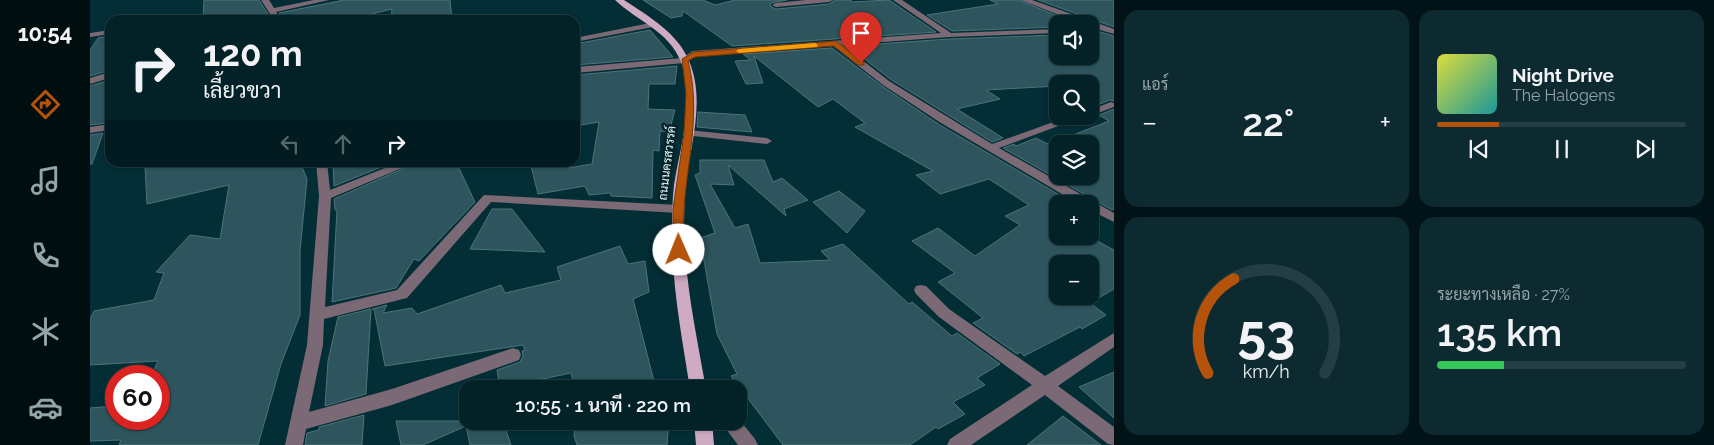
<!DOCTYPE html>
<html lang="th">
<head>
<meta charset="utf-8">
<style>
	:root { --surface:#022228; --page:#0c2a30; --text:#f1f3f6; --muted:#96a4a8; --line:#233f45; --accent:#b45309 }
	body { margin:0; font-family:Raleway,Sarabun,sans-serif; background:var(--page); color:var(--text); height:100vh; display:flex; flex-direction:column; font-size:19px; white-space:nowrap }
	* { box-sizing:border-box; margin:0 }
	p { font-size:16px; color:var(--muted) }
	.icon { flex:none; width:28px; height:28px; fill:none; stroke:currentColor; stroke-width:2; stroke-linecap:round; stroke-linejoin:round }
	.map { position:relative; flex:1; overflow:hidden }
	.side { display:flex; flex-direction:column; gap:10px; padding:10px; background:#011316; width:600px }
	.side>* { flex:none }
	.banner { position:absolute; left:15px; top:15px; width:475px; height:152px; border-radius:15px; box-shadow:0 1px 4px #0004,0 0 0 1px var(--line); background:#022228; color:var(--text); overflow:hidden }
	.tools { position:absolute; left:959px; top:15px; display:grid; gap:10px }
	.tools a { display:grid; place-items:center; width:50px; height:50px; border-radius:10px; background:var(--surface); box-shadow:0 1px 4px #0004,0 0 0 1px var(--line); font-size:25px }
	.speed { position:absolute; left:15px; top:365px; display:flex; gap:10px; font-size:25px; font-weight:700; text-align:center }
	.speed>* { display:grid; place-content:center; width:65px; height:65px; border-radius:50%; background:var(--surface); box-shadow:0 1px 4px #0004,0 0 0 1px var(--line); line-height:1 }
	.speed .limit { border:8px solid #d22; background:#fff; color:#111 }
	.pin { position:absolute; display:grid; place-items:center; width:42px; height:42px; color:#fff; margin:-51px -21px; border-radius:50% 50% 50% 0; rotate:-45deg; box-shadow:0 0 5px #0007 }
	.pin .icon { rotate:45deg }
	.me { position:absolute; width:55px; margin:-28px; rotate:359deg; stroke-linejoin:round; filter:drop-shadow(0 0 4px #0008) }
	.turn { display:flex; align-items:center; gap:18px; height:105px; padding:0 15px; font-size:22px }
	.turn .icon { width:65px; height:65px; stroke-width:2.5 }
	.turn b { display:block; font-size:35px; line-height:42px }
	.lanes { display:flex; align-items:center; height:48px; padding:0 15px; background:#0003; justify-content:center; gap:25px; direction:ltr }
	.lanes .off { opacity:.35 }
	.big { font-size:38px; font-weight:600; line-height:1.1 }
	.side .tile { flex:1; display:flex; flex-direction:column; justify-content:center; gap:8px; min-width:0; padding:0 18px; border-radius:15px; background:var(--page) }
	.side .dial { align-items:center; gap:0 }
	.dial svg { height:130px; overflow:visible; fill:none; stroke:var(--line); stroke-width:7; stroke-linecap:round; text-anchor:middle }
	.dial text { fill:var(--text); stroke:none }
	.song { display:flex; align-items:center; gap:15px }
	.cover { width:60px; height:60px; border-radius:8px; background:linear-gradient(135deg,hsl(60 70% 55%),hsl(180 70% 35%)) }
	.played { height:5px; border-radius:2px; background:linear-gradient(90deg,var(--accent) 25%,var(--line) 25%) }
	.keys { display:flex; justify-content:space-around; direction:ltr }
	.heat { display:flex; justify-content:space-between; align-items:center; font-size:28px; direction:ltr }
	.charge { height:8px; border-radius:4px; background:linear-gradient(90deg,#34c759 27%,var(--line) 0) }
	.side .tiles { flex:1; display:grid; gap:10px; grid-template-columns:repeat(2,1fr) }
	.trip { position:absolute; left:369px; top:380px; width:288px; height:50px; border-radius:15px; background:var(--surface); box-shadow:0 1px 4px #0004,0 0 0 1px var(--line); font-weight:600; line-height:50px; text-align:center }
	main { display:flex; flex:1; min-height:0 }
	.tab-bar { display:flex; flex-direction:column; width:90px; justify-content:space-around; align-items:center; background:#010e10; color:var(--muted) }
	.tab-bar .icon { width:35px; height:35px }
	.tab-bar .active { color:var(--accent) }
	.tab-bar b { font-size:22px; color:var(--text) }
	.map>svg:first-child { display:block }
	.building { fill:#2e555d; stroke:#4c737b; fill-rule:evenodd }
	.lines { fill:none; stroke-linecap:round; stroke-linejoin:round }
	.minor { fill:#7b6a75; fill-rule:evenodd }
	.major { fill:#ceabc2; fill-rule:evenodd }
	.route { fill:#b45309; stroke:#753606 }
	.slow { fill:#f59e0b }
	.labels { text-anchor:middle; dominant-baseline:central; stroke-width:5; stroke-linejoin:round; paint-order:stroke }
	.street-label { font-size:12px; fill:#e3f8fd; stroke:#052329 }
</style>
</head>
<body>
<main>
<nav class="tab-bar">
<b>10:54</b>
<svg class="icon active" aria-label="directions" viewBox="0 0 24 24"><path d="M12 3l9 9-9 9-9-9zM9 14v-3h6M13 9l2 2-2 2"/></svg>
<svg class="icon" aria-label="music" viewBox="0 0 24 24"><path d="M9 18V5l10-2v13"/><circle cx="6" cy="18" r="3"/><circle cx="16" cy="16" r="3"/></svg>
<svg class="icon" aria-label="phone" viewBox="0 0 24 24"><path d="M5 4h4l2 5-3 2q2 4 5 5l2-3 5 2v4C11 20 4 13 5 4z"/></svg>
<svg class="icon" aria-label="climate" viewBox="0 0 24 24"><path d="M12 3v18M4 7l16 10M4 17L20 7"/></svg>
<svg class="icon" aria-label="car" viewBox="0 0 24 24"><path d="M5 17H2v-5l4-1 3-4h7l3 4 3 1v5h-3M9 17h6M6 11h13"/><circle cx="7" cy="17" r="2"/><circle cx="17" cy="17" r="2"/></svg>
</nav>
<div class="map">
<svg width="1024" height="445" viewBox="0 0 1024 445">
	<rect width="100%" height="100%" fill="#032e35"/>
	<g class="building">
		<polygon points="114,0 169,0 182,20 113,20"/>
		<polygon points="254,0 360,0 362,20 301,20 302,9 258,20 194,20 189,13"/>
		<polygon points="553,0 613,0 625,5 645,0 697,0 681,3 680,6 686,9 739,4 745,0 761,0 761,2 799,0 846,32 642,46 593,11 592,16 581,18"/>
		<polygon points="900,0 929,0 982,22 968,24 968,27 862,31 837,15 908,4"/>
		<polygon points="948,0 1024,0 1024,27"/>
		<polygon points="1000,29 1024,36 1024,101 1020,100 1000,108 1000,84 968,84 968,86 896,90 910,99 867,109 913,138 902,142 800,79 758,46 859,39 968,35 968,56 1000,56"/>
		<polygon points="560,30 583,57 485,65 485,44"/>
		<polygon points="20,36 20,70 0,76 0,50 8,38"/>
		<path d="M742,48L792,86L850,125L985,204H968V236H998L1024,250V289L1000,303L1016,315L992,329L990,327L934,356L931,352L927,354L883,323L893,318L848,282L865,273L822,241L848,228L885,256L930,225L915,216L939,205L899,179L850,194L826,175L843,171L765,127L775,123L743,99L728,107L664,56L673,83L656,84L645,61L661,60L653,54ZM968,264H1000V296H968Z"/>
		<polygon points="587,66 585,84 559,84 558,109 585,110 579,132 570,131 569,151 563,150 562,198 521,196 520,193 499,195 495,186 448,194 440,162 475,162 478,168 502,164 509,122 485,126 485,75"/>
		<polygon points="20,80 20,115 17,123 0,125 0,86"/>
		<path d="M1024,109V209L1022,210L913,148L924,144L926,146L946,138L958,144L968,139V141L1019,121L1009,115ZM968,144H1000V176H968Z"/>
		<polygon points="608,112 655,115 662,132 607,127"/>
		<polygon points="13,133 2,164 0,164 0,135"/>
		<polygon points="610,160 674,160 683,182 692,178 718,200 694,209 696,216 638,165 644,185 620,184 645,228 658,224 670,263 740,260 731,251 753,244 819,304 822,302 862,336 867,333 910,364 887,378 895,385 863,402 875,414 848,429 846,427 820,445 693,445 641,376 647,374 627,334 610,238 625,233 605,175 610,173"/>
		<polygon points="71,162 210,162 217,179 210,251 210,315 191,364 168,445 29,445 31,440 0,441 0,408 26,406 26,419 69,419 69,376 61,376 68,361 0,365 0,319 4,311 64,300 74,273 66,272 100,235 130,239 139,185 57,204 55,166"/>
		<polygon points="243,162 304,162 244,186"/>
		<polygon points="328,162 366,162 385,202 329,261 324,259 306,288 242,302 247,210 245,210 244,199"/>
		<polygon points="749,191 775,211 757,233 723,202"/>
		<polygon points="402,209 422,209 455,252 380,249"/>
		<polygon points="530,246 538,264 555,261 559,292 543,299 566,389 485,389 481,373 410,388 407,370 430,362 433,356 432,351 435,350 433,345 295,366 284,309 282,309 297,305 293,313 322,308 327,314 411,285 415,293 471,280 467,267"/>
		<polygon points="281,309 276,394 235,406 238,361 248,317"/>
		<polygon points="1024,372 1024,418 989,387"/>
		<polygon points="274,415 272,445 215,445 217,433 229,430 229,427"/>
		<polygon points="973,416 1011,445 937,445"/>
		<polygon points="306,421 413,421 421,445 380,445 376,426 333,445 311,445"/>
		<polygon points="485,421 579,421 577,445 487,445 484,436"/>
	</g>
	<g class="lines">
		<g class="minor">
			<polygon points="171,0 179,0 184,8 224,0 239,0 186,12 192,20 184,20"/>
			<polygon points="716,0 743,0 739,2 686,7 682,5 686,3"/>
			<polygon points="803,0 812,0 861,33 968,29 968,33 859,37 753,45 799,81 902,144 980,116 995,116 909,148 1024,213 1024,222 1000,210 1000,204 989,204 851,123 793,85 743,46 605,56 594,63 485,73 485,67 592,58 603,51 851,33"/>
			<polygon points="931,0 942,0 1024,29 1024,34 1000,27 1000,24 992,24"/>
			<polygon points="565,22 569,24 568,26 485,42 485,38"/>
			<polygon points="20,30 20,34 0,37 0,33"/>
			<polygon points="20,72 20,78 0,84 0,78"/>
			<polygon points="1021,102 1024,103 1024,107 1000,116 1000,110"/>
			<polygon points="20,124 20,130 0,133 0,127"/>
			<polygon points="598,130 677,138 682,141 677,144 594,135 593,133 594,131"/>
			<polygon points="226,162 237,162 240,190 310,162 326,162 241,198 235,307 307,290 394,195 588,205 594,209 588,213 401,202 317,298 234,319 233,345 219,412 302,389 423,348 429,350 431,355 429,360 302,405 216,429 213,445 195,445 217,345 229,196"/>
			<polygon points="831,285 836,286 859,309 955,376 1024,333 1024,347 968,386 1024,427 1024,445 1018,444 955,395 881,445 857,445 860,439 942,385 849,317 826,294 824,290 826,286"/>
			<polygon points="648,418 665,439 668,445 648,445 630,421 648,421"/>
		</g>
		<g class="major">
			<path d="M525,0H534C558,16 588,33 599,61C616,100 600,146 596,185C594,202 594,218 594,235C596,287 607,338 616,389H600C592,338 582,286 582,234C582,218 582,201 584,185C590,146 606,100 591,62C579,31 547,21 525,0Z"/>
			<polygon points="604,421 622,421 624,445 606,445"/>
		</g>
	</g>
	<path class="route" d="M746,41L774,62V65H768L744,46L605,57L598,61C611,109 598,158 594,207C593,221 594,236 595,250L593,252H584L583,250V209L594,134L596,93L592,59L604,52Z"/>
	<polygon class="slow" points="725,43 728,45 727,47 649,53 646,51 649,49"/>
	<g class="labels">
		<g class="street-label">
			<text transform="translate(577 163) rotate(-83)">ถนนนครสวรรค์</text>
		</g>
	</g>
</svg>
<div class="tools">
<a><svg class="icon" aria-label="sound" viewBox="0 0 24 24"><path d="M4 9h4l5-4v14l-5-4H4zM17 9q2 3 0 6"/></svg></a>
<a><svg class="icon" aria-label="search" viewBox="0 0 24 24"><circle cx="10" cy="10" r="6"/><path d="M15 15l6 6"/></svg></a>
<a><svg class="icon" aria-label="layers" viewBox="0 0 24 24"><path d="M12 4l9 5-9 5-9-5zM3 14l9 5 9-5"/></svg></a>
<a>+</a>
<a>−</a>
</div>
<div class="speed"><div class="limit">60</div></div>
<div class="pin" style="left:771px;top:63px;background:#d93025"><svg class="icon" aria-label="arrive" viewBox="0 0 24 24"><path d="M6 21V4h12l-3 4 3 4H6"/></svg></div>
<svg class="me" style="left:589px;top:250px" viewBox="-20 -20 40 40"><circle r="19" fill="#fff"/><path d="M0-13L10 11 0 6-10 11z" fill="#b45309"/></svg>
<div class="trip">10:55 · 1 นาที · 220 m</div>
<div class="banner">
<div class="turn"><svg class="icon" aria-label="right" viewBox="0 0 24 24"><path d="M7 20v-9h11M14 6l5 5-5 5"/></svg><div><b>120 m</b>เลี้ยวขวา</div></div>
<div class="lanes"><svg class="icon off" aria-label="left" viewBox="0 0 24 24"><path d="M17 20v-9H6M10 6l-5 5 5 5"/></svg><svg class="icon off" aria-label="ahead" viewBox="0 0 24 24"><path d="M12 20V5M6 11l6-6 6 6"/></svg><svg class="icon" aria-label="right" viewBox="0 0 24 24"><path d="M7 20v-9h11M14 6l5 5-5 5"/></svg></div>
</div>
</div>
<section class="side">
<div class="tiles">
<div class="tile"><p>แอร์</p>
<div class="heat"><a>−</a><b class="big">22°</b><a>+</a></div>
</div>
<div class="tile">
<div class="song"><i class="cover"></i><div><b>Night Drive</b><p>The Halogens</p></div></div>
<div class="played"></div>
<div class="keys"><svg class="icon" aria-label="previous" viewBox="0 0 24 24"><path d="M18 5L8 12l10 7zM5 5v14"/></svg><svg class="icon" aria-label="pause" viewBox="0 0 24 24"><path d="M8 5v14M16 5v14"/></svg><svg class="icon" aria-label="next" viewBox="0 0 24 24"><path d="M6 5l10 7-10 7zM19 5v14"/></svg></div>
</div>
<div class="tile dial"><svg viewBox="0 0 100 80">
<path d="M14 69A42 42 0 1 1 86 69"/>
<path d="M14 69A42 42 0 0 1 30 11" stroke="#b45309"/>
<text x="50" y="56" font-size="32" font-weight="700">53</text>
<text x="50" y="72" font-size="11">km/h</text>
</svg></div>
<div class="tile"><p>ระยะทางเหลือ · 27%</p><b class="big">135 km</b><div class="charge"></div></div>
</div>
</section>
</main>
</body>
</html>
